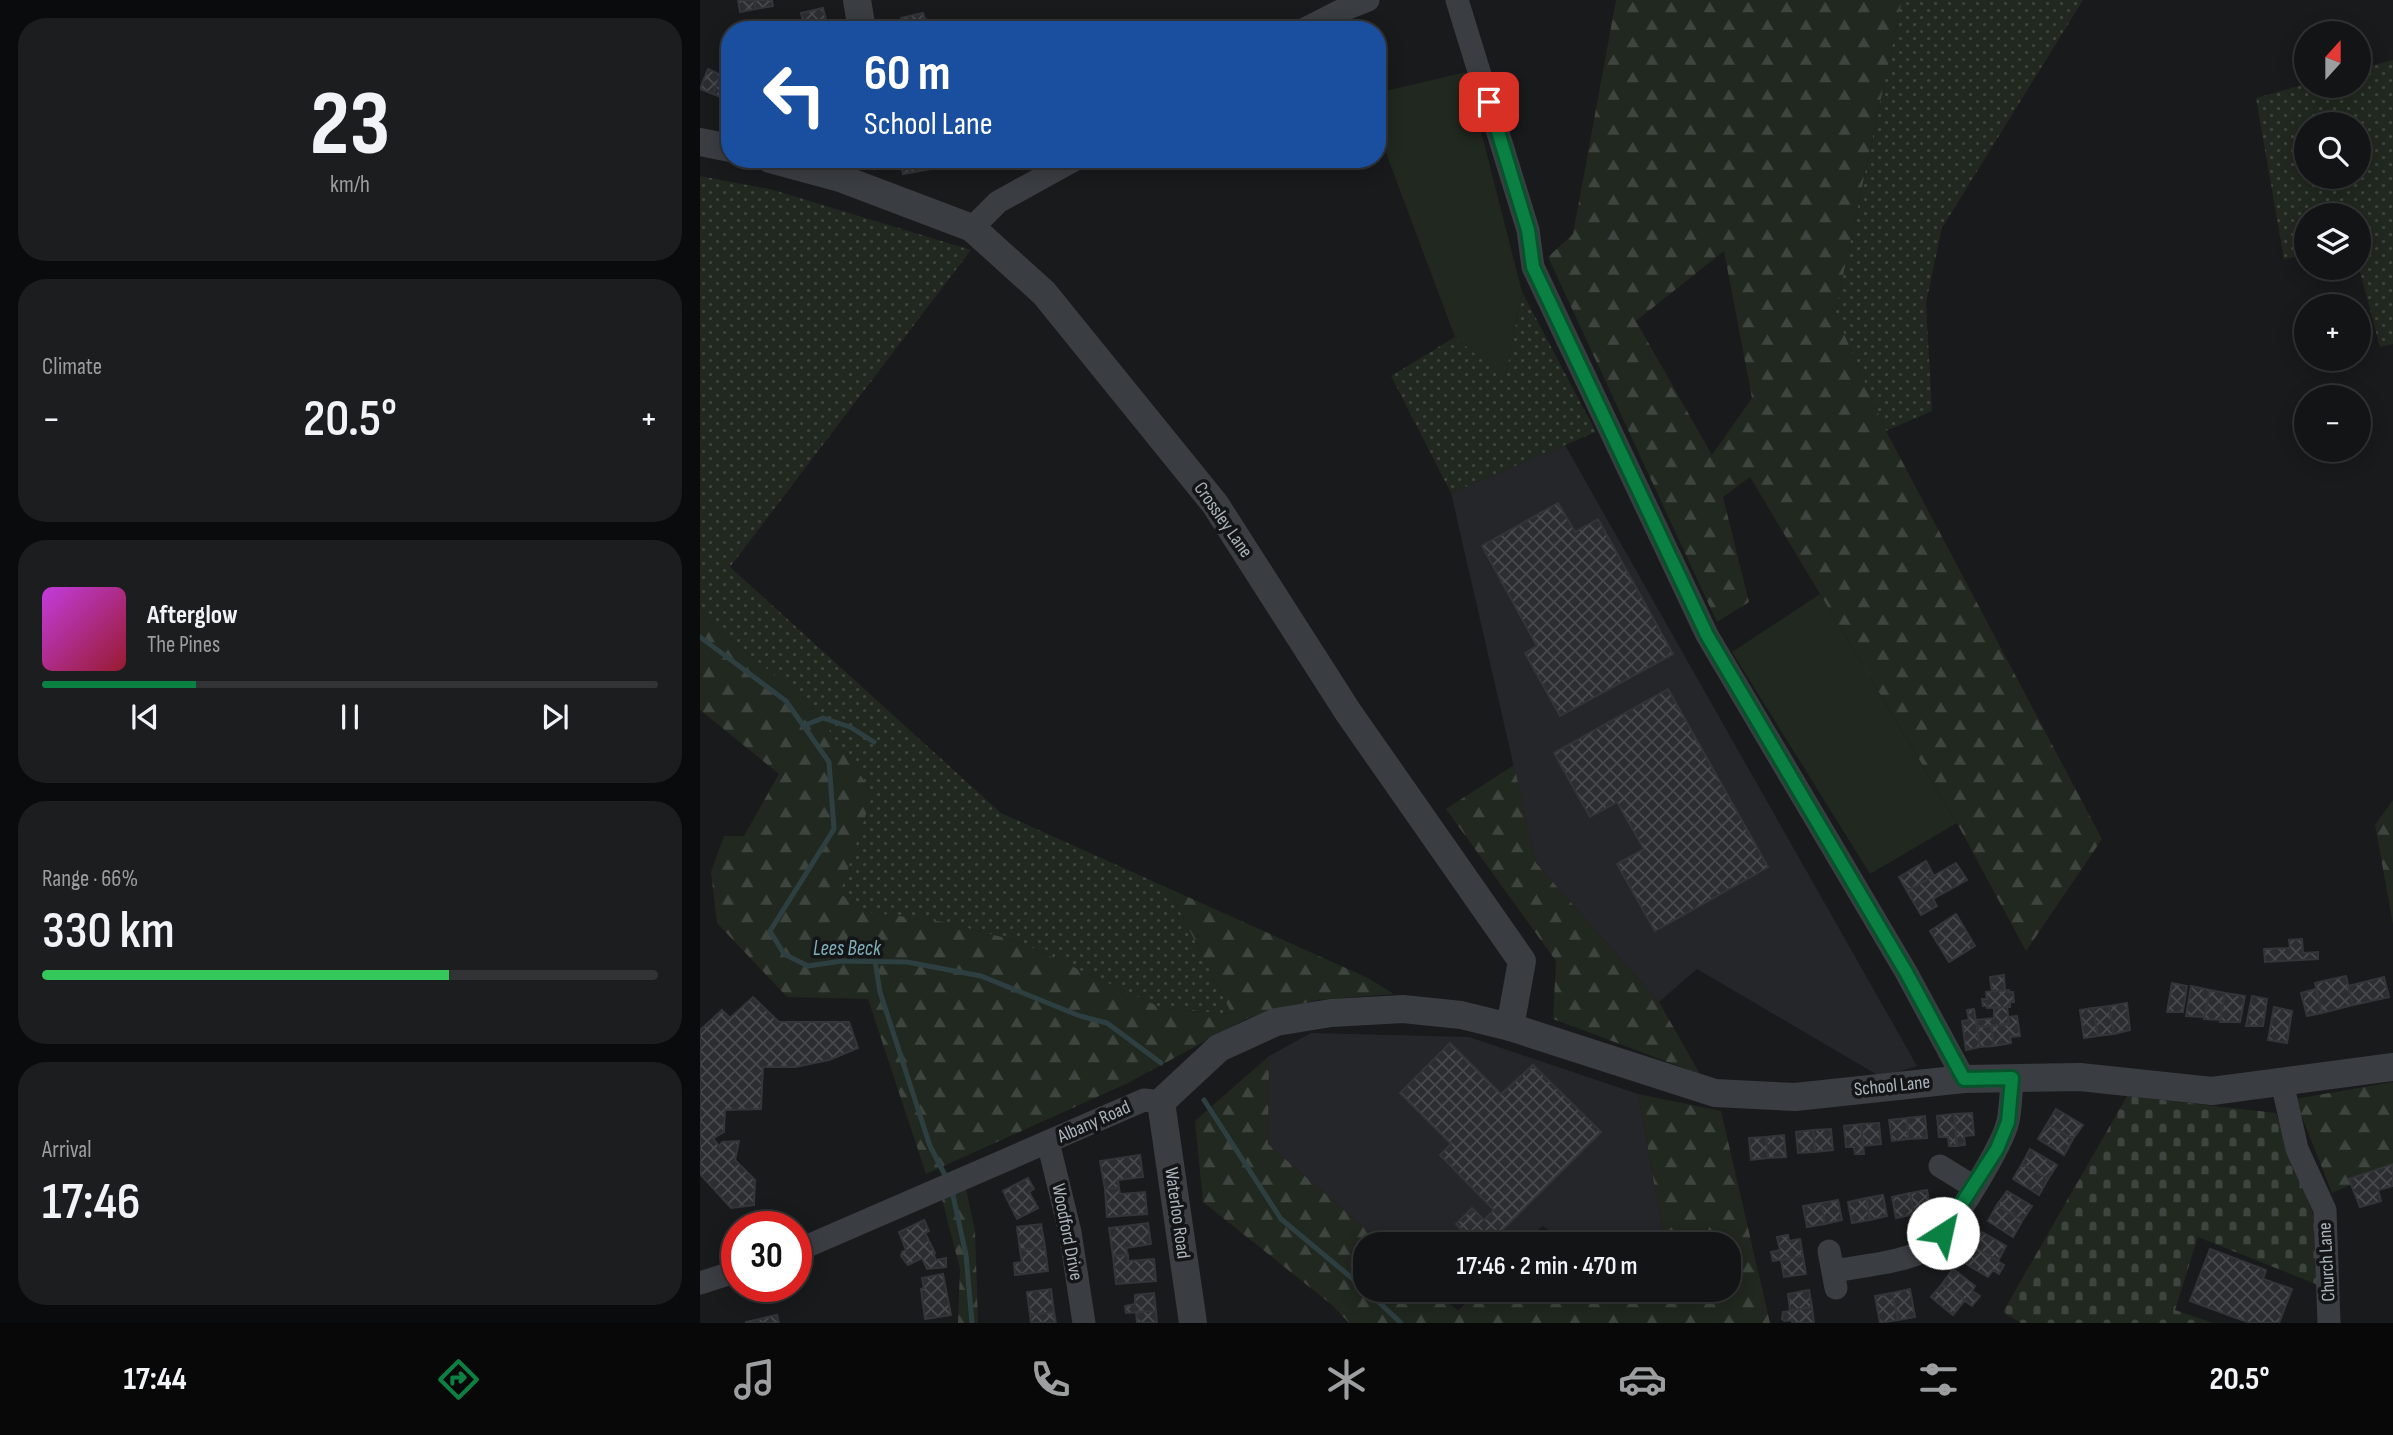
<!DOCTYPE html>
<html lang="en">
<head>
<meta charset="utf-8">
<style>
	:root { --surface:#131415; --page:#1c1d1e; --text:#f1f3f6; --muted:#9d9ea0; --line:#323334; --accent:#0b8043 }
	body { margin:0; font-family:"Sofia Sans Condensed",sans-serif; background:var(--page); color:var(--text); height:100vh; display:flex; flex-direction:column; font-size:26px; white-space:nowrap }
	* { box-sizing:border-box; margin:0 }
	p { font-size:23px; color:var(--muted) }
	.icon { flex:none; width:38px; height:38px; fill:none; stroke:currentColor; stroke-width:2; stroke-linecap:round; stroke-linejoin:round }
	.map { position:relative; flex:1; overflow:hidden }
	.side { display:flex; flex-direction:column; gap:18px; padding:18px; background:#0a0b0c; width:700px }
	.side>* { flex:none }
	.top-card { position:absolute; left:21px; top:21px; width:665px; height:147px; border-radius:28px; box-shadow:0 4px 18px #0003,0 0 0 2px var(--line); background:#1a4fa0; color:#fff; overflow:hidden }
	.needle { width:46px; rotate:21deg }
	.fabs { position:absolute; left:1594px; top:21px; display:grid; gap:14px }
	.fabs a { display:grid; place-items:center; width:77px; height:77px; border-radius:50%; background:var(--surface); box-shadow:0 4px 18px #0003,0 0 0 2px var(--line); font-size:35px }
	.speed { position:absolute; left:21px; top:1211px; display:flex; gap:14px; font-size:35px; font-weight:700; text-align:center }
	.speed>* { display:grid; place-content:center; width:91px; height:91px; border-radius:50%; background:var(--surface); box-shadow:0 4px 18px #0003,0 0 0 2px var(--line); line-height:1 }
	.speed .limit { border:10px solid #d22; background:#fff; color:#111 }
	.pin { position:absolute; display:grid; place-items:center; width:60px; height:60px; color:#fff; margin:-30px; border-radius:14px; box-shadow:0 4px 10px #0006 }
	.me { position:absolute; width:77px; margin:-38px; rotate:35deg; stroke-linejoin:round; filter:drop-shadow(0 0 5px #0008) }
	.turn { display:flex; align-items:center; gap:24px; height:147px; padding:0 28px; font-size:32px }
	.turn .icon { width:91px; height:91px; stroke-width:2.5 }
	.turn b { display:block; font-size:49px; line-height:60px }
	.big { font-size:52px; font-weight:600; line-height:1.1 }
	.side .tile { flex:1; display:flex; flex-direction:column; justify-content:center; gap:10px; min-width:0; padding:0 24px; border-radius:28px; background:var(--page) }
	.side .dial { align-items:center; gap:0 }
	.dial b { font-size:91px; line-height:1 }
	.song { display:flex; align-items:center; gap:21px }
	.cover { width:84px; height:84px; border-radius:10px; background:linear-gradient(135deg,hsl(290 70% 55%),hsl(350 70% 35%)) }
	.played { height:7px; border-radius:4px; background:linear-gradient(90deg,var(--accent) 25%,var(--line) 25%) }
	.keys { display:flex; justify-content:space-around; direction:ltr }
	.heat { display:flex; justify-content:space-between; align-items:center; font-size:38px; direction:ltr }
	.charge { height:10px; border-radius:5px; background:linear-gradient(90deg,#34c759 66%,var(--line) 0) }
	.trip { position:absolute; left:653px; top:1232px; width:388px; height:70px; border-radius:28px; background:var(--surface); box-shadow:0 4px 18px #0003,0 0 0 2px var(--line); font-weight:600; line-height:70px; text-align:center }
	.menu { display:flex; height:112px; justify-content:space-around; align-items:center; background:#080808; color:var(--muted) }
	.menu .icon { width:49px; height:49px }
	.menu .active { color:var(--accent) }
	.menu b { font-size:32px; color:var(--text) }
	main { display:flex; flex:1; min-height:0 }
	.map>svg:first-child { display:block }
	.built { fill:#252629 }
	.grass { fill:url(#grass-dots); fill-rule:evenodd }
	.forest { fill:url(#forest-firs); fill-rule:evenodd }
	.cemetery { fill:url(#cemetery-stones) }
	.garden { fill:#20281f }
	.lines { fill:none; stroke-linecap:round; stroke-linejoin:round }
	.stream { stroke:#2e3f42; stroke-width:5 }
	.building { fill:url(#building-cross-hatch); stroke:#333538; stroke-width:2 }
	.minor { stroke:#3a3d42; stroke-width:23 }
	.tertiary { stroke:#3a3d42; stroke-width:28 }
	.route-casing { stroke:#07532c; stroke-width:18 }
	.route { stroke:#0b8043; stroke-width:12 }
	.labels { text-anchor:middle; dominant-baseline:central; stroke-width:7; stroke-linejoin:round; paint-order:stroke }
	.street-label { font-size:19px; fill:#abb5bd; stroke:#141517 }
	.water-label { font-size:21px; font-style:italic; fill:#7fb0ba; stroke:#141517 }
</style>
</head>
<body>
<main>
<section class="side">
<div class="tile dial"><b>23</b><p>km/h</p></div>
<div class="tile"><p>Climate</p>
<div class="heat"><a>−</a><b class="big">20.5°</b><a>+</a></div>
</div>
<div class="tile">
<div class="song"><i class="cover"></i><div><b>Afterglow</b><p>The Pines</p></div></div>
<div class="played"></div>
<div class="keys"><svg class="icon" aria-label="previous" viewBox="0 0 24 24"><path d="M18 5L8 12l10 7zM5 5v14"/></svg><svg class="icon" aria-label="pause" viewBox="0 0 24 24"><path d="M8 5v14M16 5v14"/></svg><svg class="icon" aria-label="next" viewBox="0 0 24 24"><path d="M6 5l10 7-10 7zM19 5v14"/></svg></div>
</div>
<div class="tile"><p>Range · 66%</p><b class="big">330 km</b><div class="charge"></div></div>
<div class="tile"><p>Arrival</p><b class="big">17:46</b></div>
</section>
<div class="map">
<svg width="1693" height="1323" viewBox="0 0 1693 1323">
	<defs>
		<pattern id="grass-dots" width="8" height="8" patternUnits="userSpaceOnUse" patternTransform="scale(1.75)"><rect width="8" height="8" fill="#20281f"/><path d="M2 2h.1M6 6h.1" fill="none" stroke="#3e453e" stroke-width="1.8" stroke-linecap="round"/></pattern>
		<pattern id="forest-firs" width="22" height="20" patternUnits="userSpaceOnUse" patternTransform="scale(1.75)"><rect width="22" height="20" fill="#20281f"/><path d="M5 1l3.5 6h-7zM16 11l3.5 6h-7z" fill="#3e453e"/></pattern>
		<pattern id="cemetery-stones" width="16" height="16" patternUnits="userSpaceOnUse" patternTransform="scale(1.75)"><rect width="16" height="16" fill="#20281f"/><path d="M2 7V4a2 2 0 0 1 4 0v3zM10 15v-3a2 2 0 0 1 4 0v3z" fill="#3e453e"/></pattern>
		<pattern id="building-cross-hatch" width="8" height="8" patternUnits="userSpaceOnUse" patternTransform="scale(1.75)"><rect width="8" height="8" fill="#2c2d30"/><path d="M0 0l8 8M0 8l8-8" fill="none" stroke="#48494c"/></pattern>
	</defs>
	<rect width="100%" height="100%" fill="#191a1c"/>
	<g class="built">
		<polygon points="865,445 1217,1066 1181,1077 997,969 959,1002 836,863 751,493"/>
		<polygon points="611,1033 769,1037 938,1094 965,1244 873,1244 842,1226 824,1244 683,1244 568,1144 569,1056"/>
	</g>
	<g class="grass">
		<polygon points="1202,0 1383,0 1242,228 1226,303 1232,411 1186,431 1135,313"/>
		<path d="M1693,60V344L1680,347L1659,268V215H1606V255L1584,259L1556,98L1606,84V86H1659V69ZM1606,124H1659V177H1606Z"/>
		<polygon points="0,176 70,189 271,250 30,567 301,813 468,888 532,1014 464,1009 317,941 243,922 161,912 139,893 173,793 113,708 0,613"/>
		<polygon points="822,292 896,432 751,493 691,376 755,337 805,378"/>
	</g>
	<g class="forest">
		<path d="M916,0H1202L1135,313L1186,431L1402,839L1326,951L1257,823L1050,477L1023,497L1049,602L1017,622L848,257L873,234ZM1024,251L1052,398L1012,455L936,321Z"/>
		<polygon points="0,613 113,708 173,793 140,893 161,911 244,922 317,941 464,1009 532,1014 468,888 668,978 694,994 617,1000 548,1018 428,1083 226,1174 168,999 87,997 17,923 11,872 24,836 44,836 79,774 0,710"/>
		<polygon points="814,765 836,863 959,1002 1000,1074 853,1019 856,961 746,809"/>
		<polygon points="1693,800 1693,924 1675,825"/>
		<polygon points="569,1056 568,1144 683,1244 665,1244 665,1290 734,1290 758,1311 779,1290 949,1290 952,1292 954,1290 1029,1290 1029,1244 965,1244 938,1094 1021,1111 1070,1323 649,1323 632,1305 503,1202 495,1121"/>
		<polygon points="1693,1082 1693,1167 1632,1193 1595,1099"/>
		<polygon points="266,1189 275,1231 278,1323 258,1323 260,1269 242,1199"/>
	</g>
	<polygon class="cemetery" points="1427,1096 1576,1113 1614,1217 1618,1285 1498,1237 1475,1310 1513,1323 1321,1323 1303,1312"/>
	<g class="garden">
		<polygon points="766,72 822,292 805,379 755,337 677,129 677,93"/>
		<polygon points="1120,594 1257,823 1170,874 1032,652"/>
	</g>
	<g class="lines">
		<g class="stream">
			<polyline points="0,637 86,701 129,762 134,829 70,931 84,954 108,966 142,961 207,962 281,976 380,1016 407,1023 461,1063"/>
			<polyline points="103,726 123,718 150,727 174,742"/>
			<polyline points="175,961 180,992 230,1146 247,1179"/>
			<polyline points="504,1100 581,1219 665,1289"/>
			<polyline points="252,1191 266,1255 272,1323"/>
			<polyline points="666,1290 701,1323"/>
		</g>
	</g>
	<g class="building">
		<polygon points="38,0 54,0 56,9 40,12"/>
		<polygon points="54,0 72,0 73,6 56,9"/>
		<polygon points="123,8 127,24 98,29 97,22 103,21 101,13"/>
		<polygon points="223,13 225,19 231,21 231,27 204,30 201,18"/>
		<polygon points="8,69 21,75 13,94 0,89"/>
		<polygon points="21,75 30,78 30,89 25,99 13,94"/>
		<polygon points="200,159 223,159 225,170 203,174"/>
		<polygon points="223,159 245,159 246,166 225,170"/>
		<polygon points="858,503 875,532 898,519 973,654 860,716 825,653 837,646 782,546"/>
		<polygon points="968,689 1068,867 955,931 917,864 944,849 917,802 890,817 854,753"/>
		<polygon points="1226,861 1234,876 1207,891 1199,877"/>
		<polygon points="1256,863 1267,880 1233,899 1237,906 1221,915 1207,891"/>
		<polygon points="1256,914 1275,946 1249,962 1230,931"/>
		<polygon points="1602,939 1603,953 1618,952 1618,959 1565,962 1564,949 1590,948 1589,940"/>
		<polygon points="1304,975 1305,991 1292,992 1290,977"/>
		<polygon points="1646,976 1653,1005 1622,1013 1615,983"/>
		<polygon points="1684,977 1689,997 1653,1005 1648,986"/>
		<polygon points="1472,983 1487,986 1483,1012 1467,1012"/>
		<polygon points="1491,986 1510,990 1505,1017 1486,1016"/>
		<polygon points="1616,989 1622,1013 1607,1016 1601,993"/>
		<polygon points="1309,990 1309,992 1313,992 1314,1002 1310,1002 1310,1007 1287,1008 1287,1006 1283,1006 1282,999 1287,999 1286,992"/>
		<polygon points="1510,990 1525,993 1520,1020 1504,1019"/>
		<polygon points="1525,993 1545,996 1540,1022 1520,1022"/>
		<polygon points="1552,996 1567,999 1563,1026 1546,1026"/>
		<polygon points="53,997 79,1022 149,1022 158,1048 129,1060 95,1067 63,1067 61,1109 25,1110 24,1132 13,1138 19,1146 22,1142 39,1141 35,1160 55,1180 54,1205 31,1208 0,1174 0,1030 22,1010 30,1018"/>
		<polygon points="1427,1003 1430,1030 1414,1034 1409,1006"/>
		<polygon points="1409,1006 1414,1034 1398,1036 1393,1008"/>
		<polygon points="1307,1007 1309,1024 1277,1027 1277,1020 1294,1018 1294,1008"/>
		<polygon points="1574,1007 1592,1011 1587,1043 1568,1040"/>
		<polygon points="1393,1008 1398,1036 1384,1038 1380,1010"/>
		<polygon points="1274,1009 1280,1047 1266,1050 1262,1021 1269,1020 1267,1010"/>
		<polygon points="1317,1016 1320,1036 1310,1037 1311,1043 1294,1046 1291,1026 1309,1024 1308,1017"/>
		<polygon points="1291,1026 1294,1046 1280,1047 1277,1027"/>
		<polygon points="750,1043 801,1094 833,1065 901,1132 788,1244 766,1244 764,1241 768,1237 756,1224 772,1208 784,1220 794,1210 740,1155 751,1144 700,1093"/>
		<polygon points="1356,1109 1383,1125 1373,1139 1347,1124"/>
		<polygon points="1272,1113 1274,1135 1264,1136 1265,1145 1257,1146 1254,1114"/>
		<polygon points="1254,1114 1257,1146 1249,1146 1248,1137 1239,1137 1237,1116"/>
		<polygon points="1225,1116 1227,1138 1208,1139 1207,1118"/>
		<polygon points="1207,1118 1208,1139 1192,1141 1189,1120"/>
		<polygon points="1179,1123 1181,1144 1163,1146 1161,1124"/>
		<polygon points="1161,1124 1164,1154 1155,1154 1154,1147 1146,1147 1144,1126"/>
		<polygon points="1347,1124 1373,1139 1364,1155 1338,1139"/>
		<polygon points="1131,1129 1133,1150 1115,1152 1113,1130"/>
		<polygon points="1113,1130 1115,1152 1098,1153 1096,1132"/>
		<polygon points="1084,1135 1086,1157 1068,1158 1066,1137"/>
		<polygon points="1066,1137 1068,1158 1051,1160 1049,1138"/>
		<polygon points="1330,1149 1357,1165 1348,1179 1322,1164"/>
		<polygon points="440,1155 443,1177 418,1180 419,1188 405,1189 400,1161"/>
		<polygon points="1322,1164 1348,1179 1339,1195 1313,1179"/>
		<polygon points="1693,1164 1693,1186 1678,1190 1681,1201 1660,1207 1649,1179"/>
		<polygon points="328,1178 334,1189 329,1192 338,1208 317,1219 303,1191"/>
		<polygon points="419,1188 420,1194 445,1192 447,1214 407,1217 405,1189"/>
		<polygon points="1227,1190 1231,1211 1214,1214 1210,1193"/>
		<polygon points="1307,1191 1332,1206 1322,1221 1297,1205"/>
		<polygon points="1210,1193 1214,1214 1196,1218 1192,1197"/>
		<polygon points="1183,1195 1187,1216 1170,1220 1166,1198"/>
		<polygon points="1166,1198 1170,1220 1152,1223 1148,1202"/>
		<polygon points="1138,1200 1142,1220 1125,1224 1121,1203"/>
		<polygon points="1121,1203 1125,1224 1107,1227 1103,1206"/>
		<polygon points="1297,1205 1322,1221 1313,1237 1288,1221"/>
		<polygon points="224,1220 229,1231 225,1233 235,1253 234,1255 236,1260 246,1258 246,1267 227,1269 222,1258 208,1265 201,1256 202,1252 206,1250 199,1232"/>
		<polygon points="448,1223 451,1244 426,1248 428,1255 413,1256 409,1228"/>
		<polygon points="341,1224 345,1247 320,1250 317,1227"/>
		<polygon points="1282,1232 1306,1246 1298,1261 1273,1246"/>
		<polygon points="1088,1235 1089,1241 1100,1239 1103,1256 1073,1261 1071,1252 1080,1250 1077,1237"/>
		<polygon points="1273,1246 1304,1265 1299,1274 1293,1270 1288,1277 1263,1262"/>
		<polygon points="345,1247 348,1271 315,1275 314,1263 322,1262 320,1250"/>
		<polygon points="1510,1249 1566,1270 1563,1279 1592,1289 1579,1323 1550,1323 1490,1301"/>
		<polygon points="428,1255 428,1261 454,1259 456,1281 416,1284 413,1256"/>
		<polygon points="1103,1256 1106,1274 1084,1277 1081,1260"/>
		<polygon points="1253,1269 1275,1286 1272,1291 1280,1296 1272,1306 1242,1284"/>
		<polygon points="243,1274 251,1315 225,1319 221,1289 224,1288 222,1278"/>
		<polygon points="1242,1284 1265,1300 1253,1315 1231,1297"/>
		<polygon points="351,1289 354,1312 330,1315 327,1292"/>
		<polygon points="1210,1289 1215,1317 1198,1320 1192,1293"/>
		<polygon points="1109,1290 1112,1307 1090,1311 1088,1294"/>
		<polygon points="454,1293 456,1311 426,1313 425,1306 435,1304 435,1295"/>
		<polygon points="1192,1293 1198,1320 1180,1323 1175,1296"/>
		<polygon points="1112,1307 1114,1323 1092,1323 1092,1320 1085,1321 1082,1319 1083,1312"/>
		<polygon points="456,1311 457,1323 437,1323 436,1312"/>
		<polygon points="354,1312 356,1323 331,1323 330,1315"/>
		<polygon points="77,1315 79,1323 46,1323 46,1322"/>
	</g>
	<g class="lines">
		<g class="minor">
			<polyline points="757,0 828,230 833,267 1007,635 1206,972 1264,1079"/>
			<polyline points="603,30 638,12 668,0"/>
			<polyline points="272,228 298,202 376,159"/>
			<polyline points="1582,1082 1597,1149 1625,1210 1629,1323"/>
			<polyline points="348,1142 370,1232 384,1323"/>
			<polyline points="1240,1166 1274,1187"/>
			<polyline points="96,1251 444,1100 461,1102"/>
			<polyline points="1129,1251 1136,1288"/>
			<path d="M1134,1271C1161,1266 1212,1262 1233,1245C1251,1230 1303,1145 1308,1121C1311,1107 1311,1092 1312,1078"/>
			<polyline points="0,1283 37,1271"/>
		</g>
		<g class="tertiary">
			<polyline points="157,0 162,30"/>
			<polyline points="0,142 30,148"/>
			<polyline points="70,159 140,178 272,228 344,293 515,504 648,712 822,961 810,1027"/>
			<polyline points="493,1323 461,1102 519,1048 576,1022 631,1013 703,1009 761,1015 810,1027 1015,1093 1095,1097 1264,1079 1380,1077 1512,1091 1693,1067"/>
		</g>
	</g>
	<g class="lines">
		<defs>
			<polyline id="route" points="789,102 828,230 833,267 1007,635 1206,972 1264,1079 1312,1078 1308,1122 1297,1149 1243,1233"/>
		</defs>
		<use href="#route" class="route-casing"/>
		<use href="#route" class="route"/>
	</g>
	<g class="labels">
		<g class="street-label">
			<text transform="translate(523 520) rotate(55)">Crossley Lane</text>
			<text transform="translate(1192 1086) rotate(-6)">School Lane</text>
			<text transform="translate(394 1122) rotate(-24)">Albany Road</text>
			<text transform="translate(477 1213) rotate(82)">Waterloo Road</text>
			<text transform="translate(367 1232) rotate(79)">Woodford Drive</text>
			<text transform="translate(1627 1262) rotate(-93)">Church Lane</text>
		</g>
		<g class="water-label">
			<text x="147" y="948">Lees Beck</text>
		</g>
	</g>
</svg>
<div class="fabs">
<a><svg class="needle" viewBox="-14 -14 28 28"><path d="M0-13l5 13h-10z" fill="#e53935"/><path d="M0 13l5-13h-10z" fill="#9d9ea0"/></svg></a>
<a><svg class="icon" aria-label="search" viewBox="0 0 24 24"><circle cx="10" cy="10" r="6"/><path d="M15 15l6 6"/></svg></a>
<a><svg class="icon" aria-label="layers" viewBox="0 0 24 24"><path d="M12 4l9 5-9 5-9-5zM3 14l9 5 9-5"/></svg></a>
<a>+</a>
<a>−</a>
</div>
<div class="speed"><div class="limit">30</div></div>
<div class="pin" style="left:789px;top:102px;background:#d93025"><svg class="icon" aria-label="arrive" viewBox="0 0 24 24"><path d="M6 21V4h12l-3 4 3 4H6"/></svg></div>
<svg class="me" style="left:1243px;top:1233px" viewBox="-20 -20 40 40"><circle r="19" fill="#fff"/><path d="M0-13L10 11 0 6-10 11z" fill="#0b8043"/></svg>
<div class="trip">17:46 · 2 min · 470 m</div>
<div class="top-card">
<div class="turn"><svg class="icon" aria-label="left" viewBox="0 0 24 24"><path d="M17 20v-9H6M10 6l-5 5 5 5"/></svg><div><b>60 m</b>School Lane</div></div>
</div>
</div>
</main>
<nav class="menu">
<b>17:44</b>
<svg class="icon active" aria-label="directions" viewBox="0 0 24 24"><path d="M12 3l9 9-9 9-9-9zM9 14v-3h6M13 9l2 2-2 2"/></svg>
<svg class="icon" aria-label="music" viewBox="0 0 24 24"><path d="M9 18V5l10-2v13"/><circle cx="6" cy="18" r="3"/><circle cx="16" cy="16" r="3"/></svg>
<svg class="icon" aria-label="phone" viewBox="0 0 24 24"><path d="M5 4h4l2 5-3 2q2 4 5 5l2-3 5 2v4C11 20 4 13 5 4z"/></svg>
<svg class="icon" aria-label="climate" viewBox="0 0 24 24"><path d="M12 3v18M4 7l16 10M4 17L20 7"/></svg>
<svg class="icon" aria-label="car" viewBox="0 0 24 24"><path d="M5 17H2v-5l4-1 3-4h7l3 4 3 1v5h-3M9 17h6M6 11h13"/><circle cx="7" cy="17" r="2"/><circle cx="17" cy="17" r="2"/></svg>
<svg class="icon" aria-label="filters" viewBox="0 0 24 24"><path d="M4 7h16M4 17h16"/><circle cx="9" cy="7" r="2"/><circle cx="15" cy="17" r="2"/></svg>
<b>20.5°</b>
</nav>
</body>
</html>
